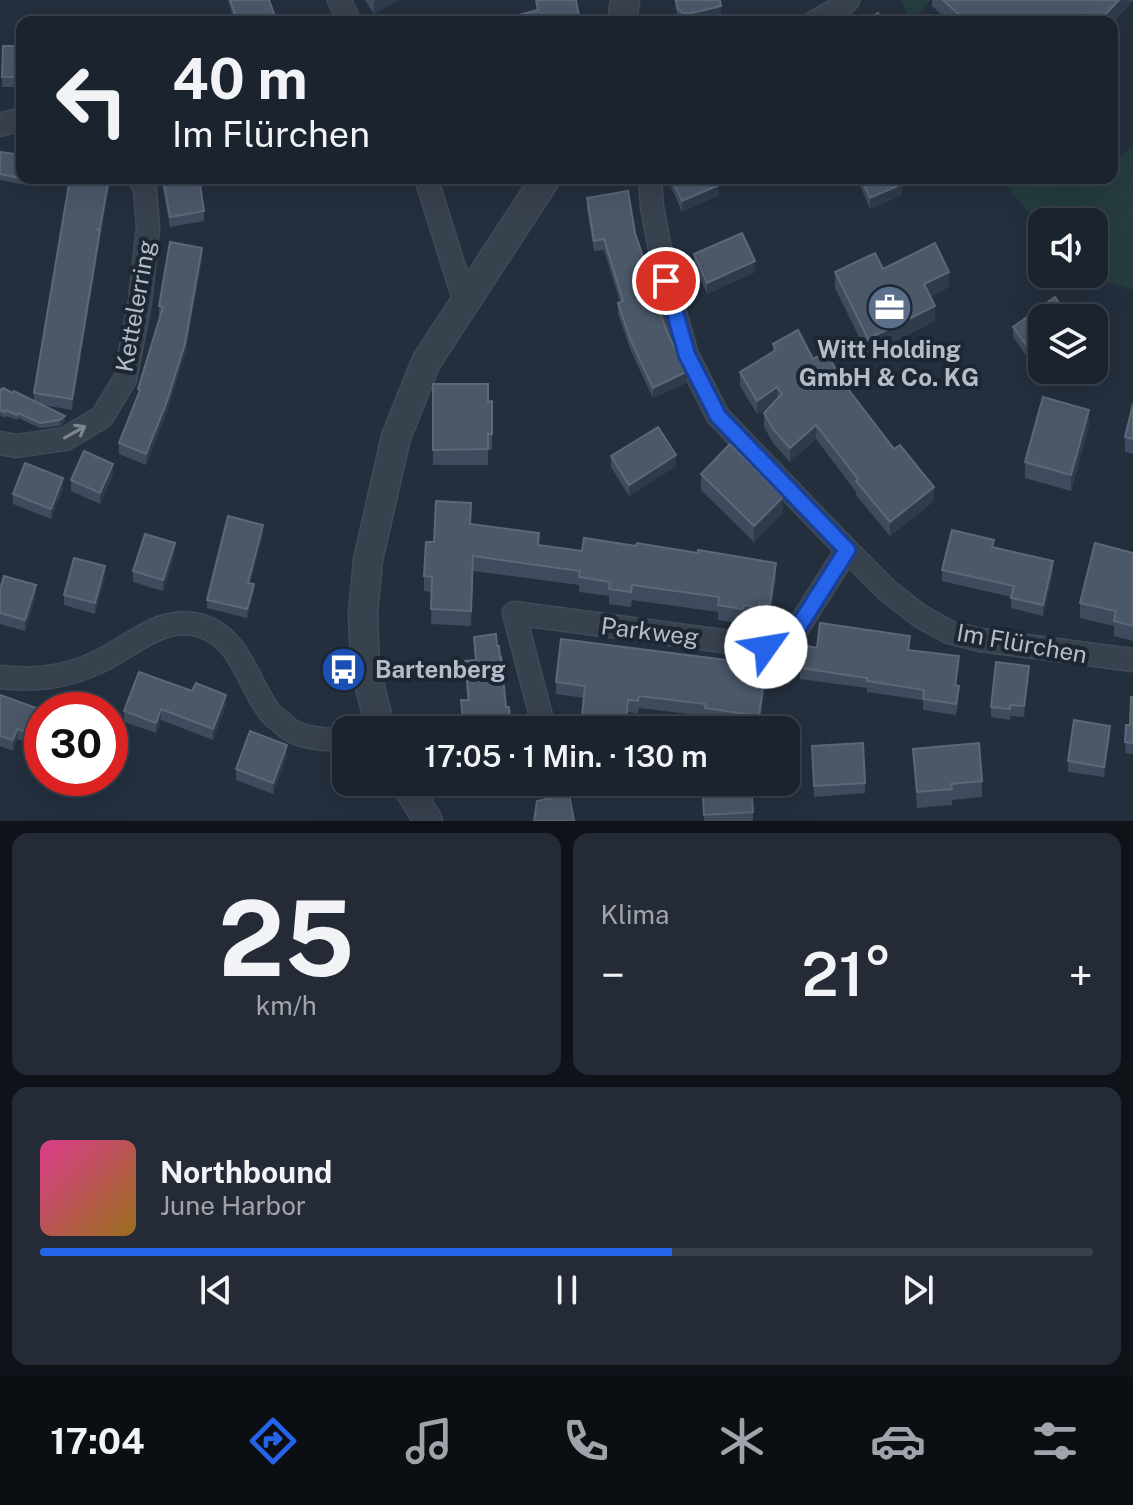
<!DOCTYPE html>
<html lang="de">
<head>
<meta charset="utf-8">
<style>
	:root { --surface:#1b232e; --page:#242b36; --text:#f1f3f6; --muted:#a0a4aa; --line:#39404a; --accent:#2563eb }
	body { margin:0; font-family:"Public Sans",sans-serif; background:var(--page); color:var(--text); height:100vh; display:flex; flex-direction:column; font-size:30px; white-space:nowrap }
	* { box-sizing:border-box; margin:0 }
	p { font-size:26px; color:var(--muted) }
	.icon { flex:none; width:44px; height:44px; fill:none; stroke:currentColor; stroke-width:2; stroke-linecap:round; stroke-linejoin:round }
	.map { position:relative; height:821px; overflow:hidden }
	.details { display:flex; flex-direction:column; gap:12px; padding:12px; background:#0f1319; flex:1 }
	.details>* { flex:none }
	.guide { position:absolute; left:16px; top:16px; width:1102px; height:168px; border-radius:16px; box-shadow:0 8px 32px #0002,0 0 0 2px var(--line); background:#1b232e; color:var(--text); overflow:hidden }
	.buttons { position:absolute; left:1028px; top:208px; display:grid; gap:16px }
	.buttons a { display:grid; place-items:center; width:80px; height:80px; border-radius:16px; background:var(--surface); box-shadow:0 8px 32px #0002,0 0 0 2px var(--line); font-size:40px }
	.speed { position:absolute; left:24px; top:692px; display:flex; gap:16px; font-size:40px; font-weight:700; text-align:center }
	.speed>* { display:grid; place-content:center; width:104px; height:104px; border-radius:50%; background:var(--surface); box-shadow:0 8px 32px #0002,0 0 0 2px var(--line); line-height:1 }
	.speed .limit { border:12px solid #d22; background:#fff; color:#111 }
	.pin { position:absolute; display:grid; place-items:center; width:68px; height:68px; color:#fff; margin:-34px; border:4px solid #fff; border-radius:50%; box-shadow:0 2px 8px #0007 }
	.me { position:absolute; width:88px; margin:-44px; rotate:58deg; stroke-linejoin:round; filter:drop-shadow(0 0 6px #0008) }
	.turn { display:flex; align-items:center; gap:28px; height:168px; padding:0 24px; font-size:36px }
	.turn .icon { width:104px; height:104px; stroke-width:2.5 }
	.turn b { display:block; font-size:56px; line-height:68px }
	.big { font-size:60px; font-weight:600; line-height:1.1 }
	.details .tile { flex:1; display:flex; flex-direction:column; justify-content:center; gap:12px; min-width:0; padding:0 28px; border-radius:16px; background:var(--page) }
	.details .dial { align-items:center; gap:0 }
	.dial b { font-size:104px; line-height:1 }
	.song { display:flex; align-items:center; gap:24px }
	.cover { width:96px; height:96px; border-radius:12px; background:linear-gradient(135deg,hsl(330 70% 55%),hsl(40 70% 35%)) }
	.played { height:8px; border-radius:4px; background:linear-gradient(90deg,var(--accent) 60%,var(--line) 60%) }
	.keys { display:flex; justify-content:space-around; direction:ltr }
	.heat { display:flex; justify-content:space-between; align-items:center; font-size:44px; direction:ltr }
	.details .tiles { flex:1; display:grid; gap:12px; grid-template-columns:1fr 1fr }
	.tile:last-child { grid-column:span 2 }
	.trip { position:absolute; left:332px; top:716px; width:468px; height:80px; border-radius:16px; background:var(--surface); box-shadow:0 8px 32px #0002,0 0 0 2px var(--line); font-weight:600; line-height:80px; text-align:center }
	.menu { display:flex; height:128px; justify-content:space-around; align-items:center; background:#0b0e12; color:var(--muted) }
	.menu .icon { width:56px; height:56px }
	.menu .on { color:var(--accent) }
	.menu b { font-size:36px; color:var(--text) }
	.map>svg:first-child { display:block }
	.green { fill:#263c3f }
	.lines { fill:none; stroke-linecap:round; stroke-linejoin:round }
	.minor-casing { stroke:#414a57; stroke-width:25 }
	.tertiary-casing { stroke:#414a57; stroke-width:31 }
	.minor { stroke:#38414e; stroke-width:22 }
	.tertiary { stroke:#38414e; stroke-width:28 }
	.wall { fill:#3f4b5c }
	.shaded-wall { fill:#2f3b4b }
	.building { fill:#4b5868; stroke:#5c6777; stroke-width:2 }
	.oneway { stroke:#7c8592 }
	.route-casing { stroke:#184099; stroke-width:20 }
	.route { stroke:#2563eb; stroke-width:14 }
	.labels { text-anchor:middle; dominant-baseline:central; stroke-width:8; stroke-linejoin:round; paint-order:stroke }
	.street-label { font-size:24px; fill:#b4bcc9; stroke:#1d2633 }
	.poi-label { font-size:24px; font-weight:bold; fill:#b4bcc9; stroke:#1d2633 }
</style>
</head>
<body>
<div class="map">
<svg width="1133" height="821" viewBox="0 0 1133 821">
	<rect width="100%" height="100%" fill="#242f3e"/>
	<g class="green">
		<polygon points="900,0 931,0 919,13 928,22 912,22"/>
		<polygon points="1133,147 1133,290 1081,274 1094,274 1094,222 1042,222 1042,229 1000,179 1001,178 1112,178 1112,155 1122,155"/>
	</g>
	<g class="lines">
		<defs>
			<g id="minor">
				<polyline points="339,0 350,22"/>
				<polyline points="815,22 840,8 848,0"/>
				<polyline points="0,125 22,119"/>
				<polyline points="426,178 465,302"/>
				<polyline points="650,178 652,207 666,281 687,355 718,416 847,550 888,591 920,616 949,632 980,640 1133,660"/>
				<polyline points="0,443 16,446 65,439 102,417 125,379 140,302 148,227 145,190 140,178"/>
				<path d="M0,677C32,681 66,677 96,663C131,648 161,613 202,626C241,639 247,682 269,711C272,716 278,720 282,723C283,724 291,731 292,731C306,739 330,740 346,740"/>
				<polyline points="542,720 514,613 766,647 786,642 797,629 847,550"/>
			</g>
			<g id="tertiary">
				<polyline points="622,22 625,0"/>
				<polyline points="381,730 365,668 363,613 368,560 396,437 426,362 546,178"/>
				<polyline points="405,782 428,821"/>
			</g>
		</defs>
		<use href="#minor" class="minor-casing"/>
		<use href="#tertiary" class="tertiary-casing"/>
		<use href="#minor" class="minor"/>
		<use href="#tertiary" class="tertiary"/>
	</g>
	<g class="wall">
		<polygon points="228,0 269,0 277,22 234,22"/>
		<polygon points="365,0 398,0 374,14"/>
		<polygon points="674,0 720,0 721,15 690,22 682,21 678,18"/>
		<polygon points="932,0 1133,0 1133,1 1112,23 1112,22 950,22 932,6"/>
		<polygon points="3,46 22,46 22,87 2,87"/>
		<polygon points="0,152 16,160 33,178 31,186 0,180"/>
		<polygon points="43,178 63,178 62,182"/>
		<polygon points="110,178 72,410 43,405 65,421 60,426 40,428 18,418 17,420 6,416 5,418 0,415 0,389 34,401 34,393"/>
		<polygon points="161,178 199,178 204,211 204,221 170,227"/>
		<polygon points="667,178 716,178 719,195 682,212"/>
		<polygon points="857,178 899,178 902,195 870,209"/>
		<polygon points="587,198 635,233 646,273 686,383 653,398 631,351 618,314 618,303 620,302 604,250 594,251 587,209"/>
		<polygon points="694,254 755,272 707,294 694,265"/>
		<polygon points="202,259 185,354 166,414 146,465 119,454 119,443 138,394 138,389 160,317 159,317 159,306"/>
		<polygon points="883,269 949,287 931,296 935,321 868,355 835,288 835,272"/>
		<polygon points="1055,297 1039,373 1013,337 1013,327"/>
		<polygon points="773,344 813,359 845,385 934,501 890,536 856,495 856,492 816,439 790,462 773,443 764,427 764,413 772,405 757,414 740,386 740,372 773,352"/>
		<polygon points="433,384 488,402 492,401 492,450 488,450 488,465 433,465"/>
		<polygon points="1133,404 1133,454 1125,452 1125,437"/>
		<polygon points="1089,426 1071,491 1025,478 1025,462"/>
		<polygon points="611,456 676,466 629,496 611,467"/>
		<polygon points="113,474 100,504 71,491 71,480"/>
		<polygon points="701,474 783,513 754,542 701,490"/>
		<polygon points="63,489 51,519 13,504 13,494"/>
		<polygon points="471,524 539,545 776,578 770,619 759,618 759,622 744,620 743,624 718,620 718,612 632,600 631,607 609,604 609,596 579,592 579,585 473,571 471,626 431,624 432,592 424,591 424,576 434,542"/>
		<polygon points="263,534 250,583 254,593 247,618 207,608 207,600"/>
		<polygon points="994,548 1053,572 1043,616 1011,608 1011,597 942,581 942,570"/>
		<polygon points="1133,553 1133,641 1114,636 1114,626 1080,618 1080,603"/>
		<polygon points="175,554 163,591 133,582 133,571"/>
		<polygon points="105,577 95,614 64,605 64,595"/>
		<polygon points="0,590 36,596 25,631 0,624"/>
		<polygon points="474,637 506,707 511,730 462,730 461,700 467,700 465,661 475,660"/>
		<polygon points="817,648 909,650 959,667 956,686 959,697 956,715 923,710 923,700 867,692 867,688 800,679 800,668"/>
		<polygon points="766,677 759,728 705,721 705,716 639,708 638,714 628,712 626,730 547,730 581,726 584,698 556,694 556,682"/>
		<polygon points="1029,677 1024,717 1010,716 1010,720 991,717 991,707"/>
		<polygon points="0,695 42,710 42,747 17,739 13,751 0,746"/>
		<polygon points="1133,697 1133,754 1125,753 1126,725 1130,725"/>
		<polygon points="226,705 213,740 161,720 156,733 124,722 124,711"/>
		<polygon points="1110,736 1104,777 1068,772 1068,761"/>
		<polygon points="812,746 865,783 865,793 814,797"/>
		<polygon points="913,749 982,781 982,797 952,800 952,805 917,808"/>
		<polygon points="287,755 273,794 236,780 236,769"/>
		<polygon points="475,782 501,782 476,784"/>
		<polygon points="702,782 753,812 753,821 704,821"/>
	</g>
	<g class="shaded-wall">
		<polygon points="376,0 398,0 374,14 374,1"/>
		<polygon points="1119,0 1133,1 1112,23 1112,22 1098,22"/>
		<polygon points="721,6 721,15 688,22 688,14"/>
		<polygon points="109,178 110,183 100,239 100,228"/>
		<polygon points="902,184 902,195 870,209 870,198"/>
		<polygon points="719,185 719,195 682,212 682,201"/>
		<polygon points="100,230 100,240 72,410 72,399"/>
		<polygon points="202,248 202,259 185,354 166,414 146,465 146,454"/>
		<polygon points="755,261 755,272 707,294 707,283"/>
		<polygon points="949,272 949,287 924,299 924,284"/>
		<polygon points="935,306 935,321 868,355 868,339"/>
		<polygon points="1042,360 1042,370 1044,370 1039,373 1039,363"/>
		<polygon points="686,372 686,383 653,398 653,388"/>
		<polygon points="777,387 777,401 757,414 757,401"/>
		<polygon points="1089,410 1089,426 1071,491 1071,475"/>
		<polygon points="65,416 65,421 60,426 60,420"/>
		<polygon points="816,425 816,439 790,462 790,448"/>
		<polygon points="676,455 676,466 629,496 629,485"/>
		<polygon points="113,464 113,474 100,504 100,493"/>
		<polygon points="63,478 63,489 51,519 51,509"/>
		<polygon points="934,487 934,501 890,536 890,522"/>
		<polygon points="783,497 783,513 754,542 754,526"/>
		<polygon points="263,525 263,534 248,592 248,583"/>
		<polygon points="175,543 175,554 163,591 163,580"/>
		<polygon points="1053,561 1053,572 1043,616 1043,605"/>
		<polygon points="776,563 776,578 770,619 770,604"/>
		<polygon points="105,566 105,577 95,614 95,603"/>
		<polygon points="254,584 254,593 247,618 247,609"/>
		<polygon points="36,585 36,596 25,631 25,620"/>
		<polygon points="766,665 766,677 759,728 759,716"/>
		<polygon points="1029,666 1029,677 1024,717 1024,706"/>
		<polygon points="226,695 226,705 213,740 213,729"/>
		<polygon points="161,709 161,720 156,733 156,723"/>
		<polygon points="1110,726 1110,736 1104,777 1104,767"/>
		<polygon points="17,729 17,739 13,751 13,740"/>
		<polygon points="287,745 287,755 273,794 273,783"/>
	</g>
	<g class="building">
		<polygon points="230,0 269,0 277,22 238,22"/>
		<polygon points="536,0 576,0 580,22 492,22 538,10"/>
		<polygon points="676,0 720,0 721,6 688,14 682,12 678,9"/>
		<polygon points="943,0 1119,0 1098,22 967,22"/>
		<polygon points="878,13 883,22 862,22"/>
		<polygon points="3,46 22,46 22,77 2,77"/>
		<polygon points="0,152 16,154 15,159 22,161 22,178 32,178 31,180 0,174"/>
		<polygon points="70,178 109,178 100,228 97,229 100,230 72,399 34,393"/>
		<polygon points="163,178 199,178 204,211 170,217"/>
		<polygon points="671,178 716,178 719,185 682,201"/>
		<polygon points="861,178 899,178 902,184 870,198"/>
		<polygon points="628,191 635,233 646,266 643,266 668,334 686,372 653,388 631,341 618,303 623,301 604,239 594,241 587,198"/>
		<polygon points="742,233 755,261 707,283 694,254"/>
		<polygon points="170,242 202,248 185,344 166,404 146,454 119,443 140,390 138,389 163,307 159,306"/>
		<polygon points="935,243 949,272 924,284 935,306 868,339 835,272 875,253 883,269"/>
		<polygon points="1055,297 1069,318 1042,318 1042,360 1039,363 1013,327"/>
		<polygon points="798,330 813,359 826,352 845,385 894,449 900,445 934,487 890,522 856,481 858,479 816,425 790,448 773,429 764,413 782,394 777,387 757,401 740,372 776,350 773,344"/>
		<polygon points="433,384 488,384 488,402 492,401 492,434 488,434 488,449 433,450"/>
		<polygon points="3,388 13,393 14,391 65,416 60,420 40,423 18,413 17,415 6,410 5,412 0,410 0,389 2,390"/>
		<polygon points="1043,397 1089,410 1071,475 1025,462"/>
		<polygon points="1133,404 1133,439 1125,437"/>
		<polygon points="658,427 676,455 629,485 611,456"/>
		<polygon points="730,444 783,497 754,526 701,474"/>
		<polygon points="84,451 113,464 100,493 71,480"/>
		<polygon points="25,463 63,478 51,509 13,494"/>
		<polygon points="436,501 471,503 470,524 539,533 538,545 582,551 584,538 636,546 637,543 698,553 698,550 776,563 770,604 759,603 759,607 744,605 743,609 718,605 719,597 632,585 631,592 609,589 610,582 579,577 580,571 473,556 471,611 431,609 432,577 424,576 426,542 434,542"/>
		<polygon points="228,516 263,525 248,583 254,584 247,609 207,600"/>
		<polygon points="952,530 994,540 992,547 1053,561 1043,605 1011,598 1014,586 942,570"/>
		<polygon points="145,534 175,543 163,580 133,571"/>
		<polygon points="1095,543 1133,553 1133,626 1114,621 1116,611 1080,603"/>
		<polygon points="74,558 105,566 95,603 64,595"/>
		<polygon points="4,576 36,585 25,620 0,613 0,590"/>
		<polygon points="820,623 910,636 908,650 959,656 955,685 959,686 956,704 923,699 924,690 867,681 867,678 800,668 803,645 817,648"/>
		<polygon points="496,634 497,646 499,646 500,658 501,657 506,707 509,707 511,730 464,730 461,700 469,700 465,661 476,660 474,637"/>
		<polygon points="561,639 766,665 759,716 705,708 706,704 639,696 638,701 628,700 625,730 547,730 547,722 581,726 585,686 556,682"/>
		<polygon points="996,662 1029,666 1024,706 1010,705 1010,709 991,707"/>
		<polygon points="139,672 192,691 196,683 226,695 213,729 161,709 156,723 124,711"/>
		<polygon points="0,695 42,710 42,736 17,729 13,740 0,736"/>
		<polygon points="58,695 89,705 87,710 54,710"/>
		<polygon points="1131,697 1133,697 1133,743 1125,742 1126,725 1130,725"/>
		<polygon points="1074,720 1110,726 1104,767 1068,761"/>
		<polygon points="250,731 287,745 273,783 236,769"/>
		<polygon points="863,743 865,783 814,786 812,746"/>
		<polygon points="979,743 982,781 951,784 952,789 917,792 913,749"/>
		<polygon points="702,782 751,782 753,812 704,815"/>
		<polygon points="569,794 574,821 534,821 537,801"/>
	</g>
	<defs><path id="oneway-shaft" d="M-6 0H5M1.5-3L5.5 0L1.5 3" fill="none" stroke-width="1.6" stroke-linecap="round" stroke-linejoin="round" transform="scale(2)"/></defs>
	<use class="oneway" href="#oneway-shaft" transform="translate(75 432) rotate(-29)"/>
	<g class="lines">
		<defs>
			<polyline id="route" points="666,281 687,355 718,416 847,550 797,629 786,642 766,647"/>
		</defs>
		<use href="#route" class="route-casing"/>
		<use href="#route" class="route"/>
	</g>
	<defs>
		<symbol id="office-disc" viewBox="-11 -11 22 22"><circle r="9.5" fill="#5c6f8a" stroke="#1d2633"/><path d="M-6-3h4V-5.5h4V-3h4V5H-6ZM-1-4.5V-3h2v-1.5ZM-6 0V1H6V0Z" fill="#fff"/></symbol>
		<symbol id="bus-disc" viewBox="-11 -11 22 22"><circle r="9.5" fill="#1a4fb4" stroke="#1d2633"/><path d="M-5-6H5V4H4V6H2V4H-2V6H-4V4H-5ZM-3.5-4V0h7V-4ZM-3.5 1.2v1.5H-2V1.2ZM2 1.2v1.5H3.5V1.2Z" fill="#fff"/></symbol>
	</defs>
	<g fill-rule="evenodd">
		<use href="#office-disc" x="864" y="282" width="51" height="51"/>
		<use href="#bus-disc" x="318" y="644" width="51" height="51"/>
	</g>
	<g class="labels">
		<g class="street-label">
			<text transform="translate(135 306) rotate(-80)">Kettelerring</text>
			<text transform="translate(650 631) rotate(7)">Parkweg</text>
			<text transform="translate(1022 643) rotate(10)">Im Flürchen</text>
		</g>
		<g class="poi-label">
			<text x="889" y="349">Witt Holding<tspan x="889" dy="28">GmbH &amp; Co. KG</tspan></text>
			<text x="375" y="669" text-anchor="start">Bartenberg</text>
		</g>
	</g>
</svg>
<div class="buttons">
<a><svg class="icon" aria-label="sound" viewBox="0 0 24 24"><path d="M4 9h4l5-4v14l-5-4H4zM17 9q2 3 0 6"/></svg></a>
<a><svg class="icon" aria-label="layers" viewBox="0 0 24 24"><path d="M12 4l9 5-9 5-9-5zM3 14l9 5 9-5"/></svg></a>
</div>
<div class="speed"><div class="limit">30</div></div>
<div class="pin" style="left:666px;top:281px;background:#d93025"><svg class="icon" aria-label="arrive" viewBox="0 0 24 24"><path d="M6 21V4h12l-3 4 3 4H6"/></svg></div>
<svg class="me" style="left:766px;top:647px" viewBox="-20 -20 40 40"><circle r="19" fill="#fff"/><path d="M0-13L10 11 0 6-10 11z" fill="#2563eb"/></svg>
<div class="trip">17:05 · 1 Min. · 130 m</div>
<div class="guide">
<div class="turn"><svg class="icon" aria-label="left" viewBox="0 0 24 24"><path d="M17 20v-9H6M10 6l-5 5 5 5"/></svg><div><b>40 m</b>Im Flürchen</div></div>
</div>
</div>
<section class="details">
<div class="tiles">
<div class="tile dial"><b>25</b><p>km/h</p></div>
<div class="tile"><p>Klima</p>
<div class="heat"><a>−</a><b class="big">21°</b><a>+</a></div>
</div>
<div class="tile">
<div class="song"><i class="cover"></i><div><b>Northbound</b><p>June Harbor</p></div></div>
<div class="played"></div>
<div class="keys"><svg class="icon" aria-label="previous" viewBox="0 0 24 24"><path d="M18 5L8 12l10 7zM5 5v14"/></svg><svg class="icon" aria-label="pause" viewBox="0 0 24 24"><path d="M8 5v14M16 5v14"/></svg><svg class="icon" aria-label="next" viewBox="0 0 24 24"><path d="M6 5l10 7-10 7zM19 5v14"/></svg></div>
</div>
</div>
</section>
<nav class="menu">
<b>17:04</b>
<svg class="icon on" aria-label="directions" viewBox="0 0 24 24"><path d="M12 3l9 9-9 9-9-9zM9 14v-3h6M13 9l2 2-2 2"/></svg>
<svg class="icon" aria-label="music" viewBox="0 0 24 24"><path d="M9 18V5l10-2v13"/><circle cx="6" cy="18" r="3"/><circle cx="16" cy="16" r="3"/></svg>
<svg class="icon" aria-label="phone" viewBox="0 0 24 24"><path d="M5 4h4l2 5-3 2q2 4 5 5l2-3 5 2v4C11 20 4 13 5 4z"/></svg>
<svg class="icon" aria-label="climate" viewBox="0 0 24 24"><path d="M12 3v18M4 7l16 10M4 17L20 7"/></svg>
<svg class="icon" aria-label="car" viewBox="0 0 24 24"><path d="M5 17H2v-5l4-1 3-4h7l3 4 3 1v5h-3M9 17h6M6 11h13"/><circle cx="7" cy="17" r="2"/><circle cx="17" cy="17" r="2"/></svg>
<svg class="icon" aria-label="filters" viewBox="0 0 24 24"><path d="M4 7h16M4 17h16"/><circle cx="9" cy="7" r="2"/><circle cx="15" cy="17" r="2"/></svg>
</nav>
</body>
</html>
